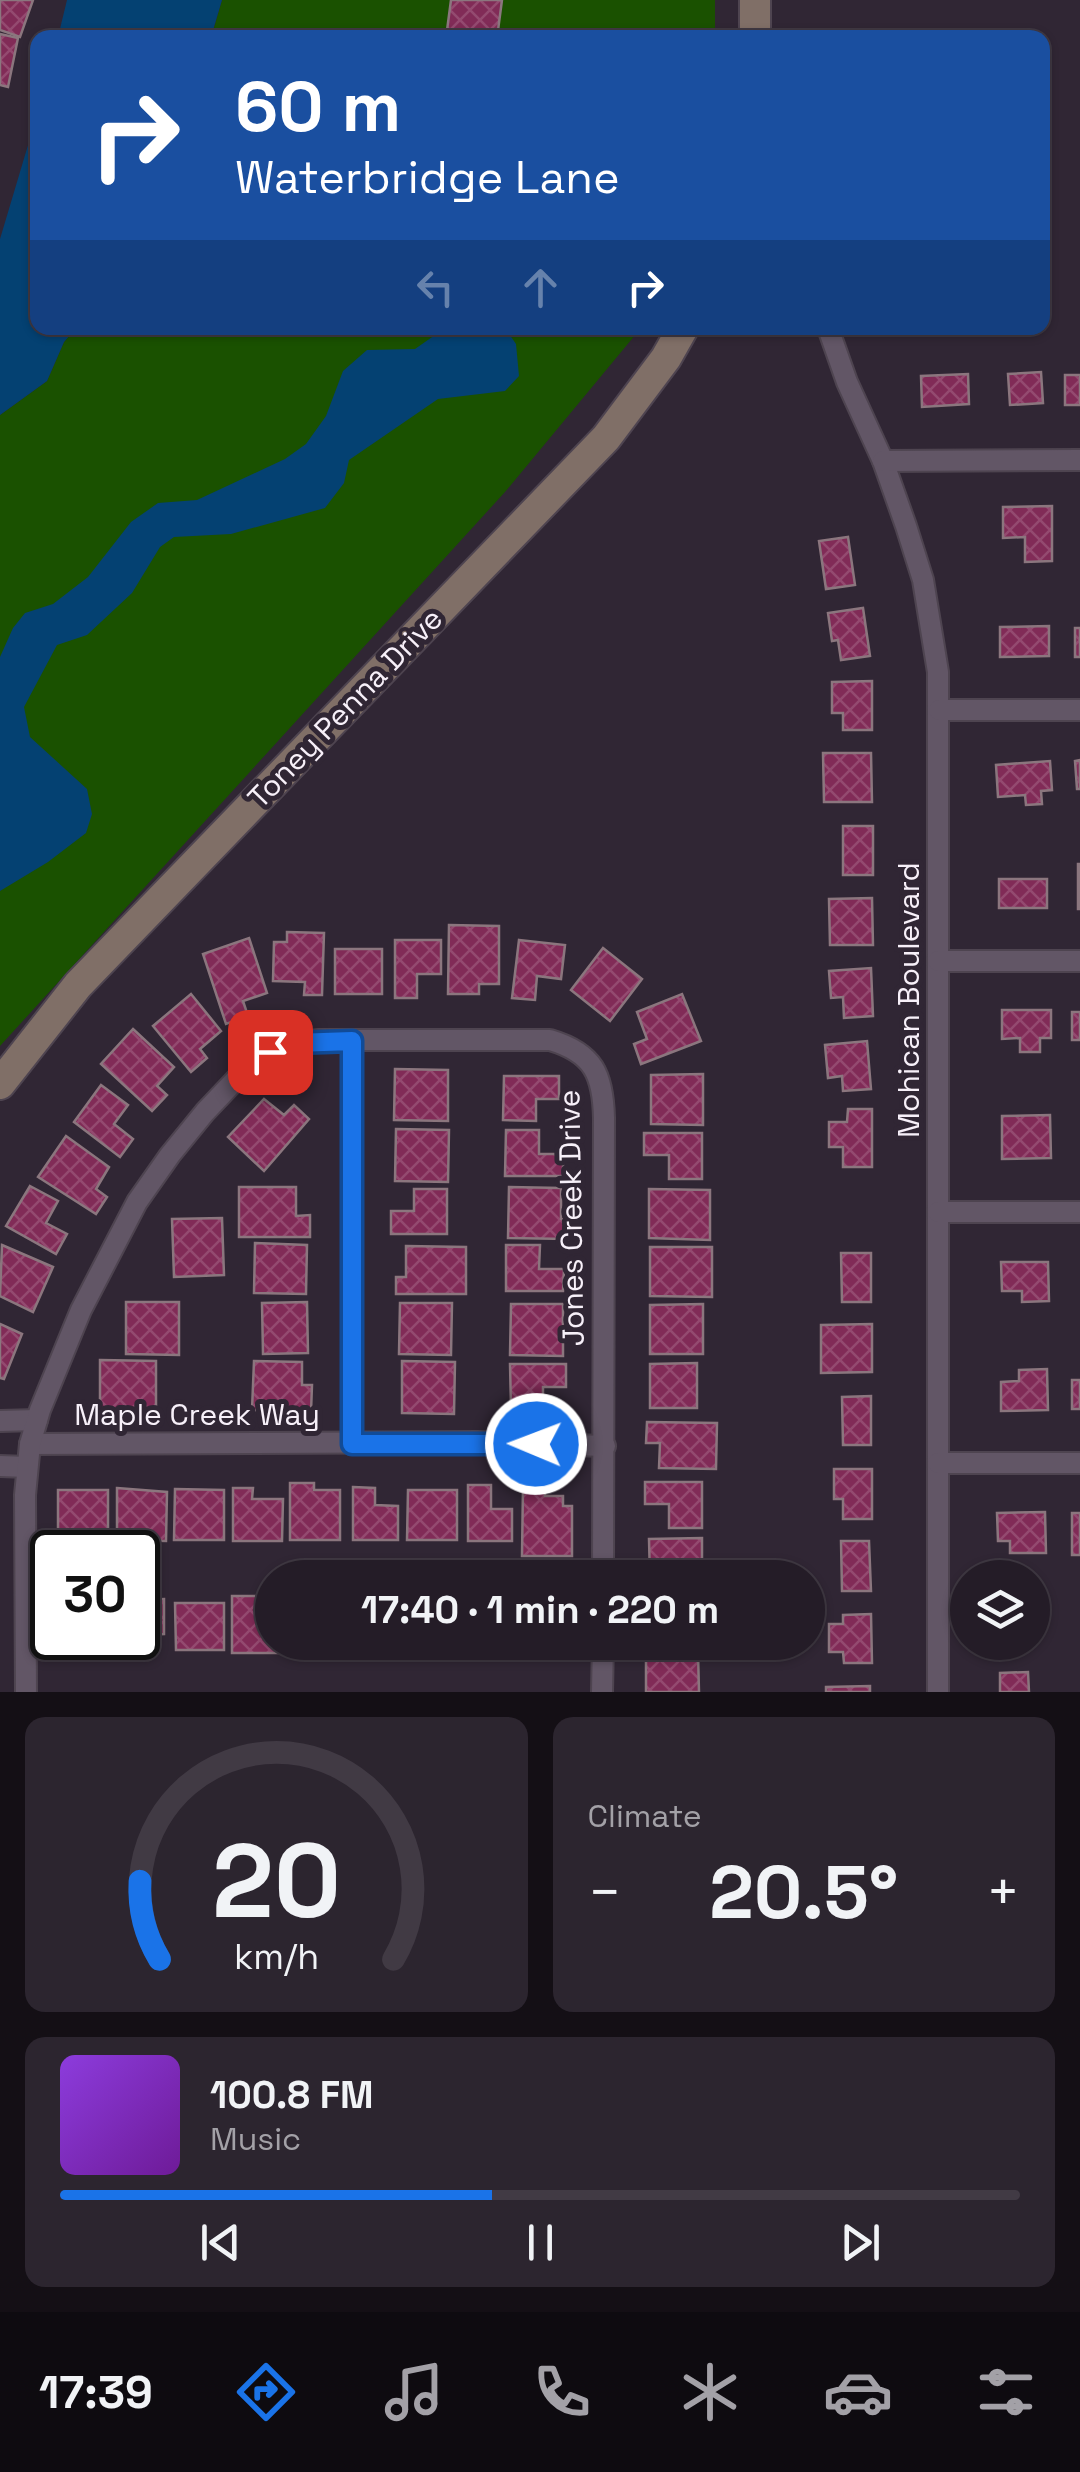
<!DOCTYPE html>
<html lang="en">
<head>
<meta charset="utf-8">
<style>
	:root { --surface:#241c27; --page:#2c252f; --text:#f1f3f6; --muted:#a3a1a7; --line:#413a44; --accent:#1a73e8 }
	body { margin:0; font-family:"Space Grotesk",sans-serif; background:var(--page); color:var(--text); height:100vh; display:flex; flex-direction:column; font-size:38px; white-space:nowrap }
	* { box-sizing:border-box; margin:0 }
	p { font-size:32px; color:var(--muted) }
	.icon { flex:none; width:55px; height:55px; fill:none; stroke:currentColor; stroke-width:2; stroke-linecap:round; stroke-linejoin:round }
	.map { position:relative; height:1692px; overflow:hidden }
	.sheet { display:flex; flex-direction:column; gap:25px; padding:25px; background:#140f15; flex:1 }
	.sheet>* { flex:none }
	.top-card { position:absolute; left:30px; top:30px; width:1020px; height:305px; border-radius:20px; box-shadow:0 2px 8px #0004,0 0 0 2px var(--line); background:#1a4fa0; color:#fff; overflow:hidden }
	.buttons { position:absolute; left:950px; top:1560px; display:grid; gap:20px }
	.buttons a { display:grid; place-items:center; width:100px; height:100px; border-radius:50%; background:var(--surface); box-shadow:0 2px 8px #0004,0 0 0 2px var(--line); font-size:50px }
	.speed { position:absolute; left:30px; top:1530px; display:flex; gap:20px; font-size:50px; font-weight:700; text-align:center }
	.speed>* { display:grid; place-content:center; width:130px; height:130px; border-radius:50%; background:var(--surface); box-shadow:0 2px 8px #0004,0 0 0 2px var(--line); line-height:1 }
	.speed .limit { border:5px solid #111; border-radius:15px; background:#fff; color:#111 }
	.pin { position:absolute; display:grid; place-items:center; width:85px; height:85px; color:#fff; margin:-42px; border-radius:20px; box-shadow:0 5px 15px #0006 }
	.me { position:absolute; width:110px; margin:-55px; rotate:271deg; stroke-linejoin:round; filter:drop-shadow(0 0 8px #0008) }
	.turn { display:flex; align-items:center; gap:35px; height:210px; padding:0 40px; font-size:45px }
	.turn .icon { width:130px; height:130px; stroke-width:2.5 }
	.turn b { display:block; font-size:70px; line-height:85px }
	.lanes { display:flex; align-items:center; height:95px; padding:0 40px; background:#0003; justify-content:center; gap:50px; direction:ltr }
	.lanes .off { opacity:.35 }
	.big { font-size:75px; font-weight:800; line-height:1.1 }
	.sheet .widget { flex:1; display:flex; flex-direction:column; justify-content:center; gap:15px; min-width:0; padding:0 35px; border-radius:20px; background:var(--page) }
	.sheet .dial { align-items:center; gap:0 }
	.dial svg { height:260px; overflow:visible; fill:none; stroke:var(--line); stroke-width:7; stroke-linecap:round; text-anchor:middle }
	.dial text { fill:var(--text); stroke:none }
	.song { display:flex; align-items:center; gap:30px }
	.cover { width:120px; height:120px; border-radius:15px; background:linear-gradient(135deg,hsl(270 70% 55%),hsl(280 70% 35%)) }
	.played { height:10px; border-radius:5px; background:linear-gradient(90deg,var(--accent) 45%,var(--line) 45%) }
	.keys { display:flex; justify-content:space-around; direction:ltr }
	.heat { display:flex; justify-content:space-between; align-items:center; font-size:55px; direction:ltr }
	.sheet .tiles { flex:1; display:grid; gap:25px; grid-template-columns:1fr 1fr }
	.widget:last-child { grid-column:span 2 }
	.trip { position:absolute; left:255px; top:1560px; width:570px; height:100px; border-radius:50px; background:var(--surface); box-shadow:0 2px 8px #0004,0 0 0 2px var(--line); font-weight:800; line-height:100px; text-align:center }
	.dock { display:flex; height:160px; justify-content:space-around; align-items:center; background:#0e0b10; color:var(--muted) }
	.dock .icon { width:70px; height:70px }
	.dock .selected { color:var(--accent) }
	.dock b { font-size:45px; color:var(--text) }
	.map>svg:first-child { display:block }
	.grass { fill:#1a5100 }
	.water { fill:#044172 }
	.building { fill:url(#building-cross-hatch); stroke:#8b767e; stroke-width:2.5 }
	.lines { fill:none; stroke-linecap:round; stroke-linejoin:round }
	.street-casing { stroke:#4e4450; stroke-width:24 }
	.secondary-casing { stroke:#4e4450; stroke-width:34 }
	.street { stroke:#625666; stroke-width:20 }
	.secondary { stroke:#806f67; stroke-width:30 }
	.route-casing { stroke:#114b97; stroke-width:25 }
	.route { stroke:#1a73e8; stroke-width:18 }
	.labels { text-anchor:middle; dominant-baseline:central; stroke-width:10; stroke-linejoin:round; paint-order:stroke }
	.street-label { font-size:30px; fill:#f7f0f9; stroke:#302634 }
</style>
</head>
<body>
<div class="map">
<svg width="1080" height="1692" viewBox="0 0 1080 1692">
	<defs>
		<pattern id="building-cross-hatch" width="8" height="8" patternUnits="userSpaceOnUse" patternTransform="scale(2.5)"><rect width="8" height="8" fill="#812b57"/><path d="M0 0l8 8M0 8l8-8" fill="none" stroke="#944a70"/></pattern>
	</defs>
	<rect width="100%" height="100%" fill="#302634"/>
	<g class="grass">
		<polygon points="222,0 715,0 715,37 211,38"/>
		<polygon points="76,328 641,328 505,492 0,1046 0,415 47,381 64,342"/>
	</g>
	<g class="water">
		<polygon points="67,0 222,0 211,37 58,37"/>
		<polygon points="37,115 38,328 76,328 64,342 47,381 0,415 0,239"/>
		<polygon points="445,328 505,328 516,344 519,376 505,391 438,399 349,460 344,483 325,508 231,534 174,537 160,547 132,593 87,635 57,645 24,707 30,737 87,789 92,814 86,833 48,862 0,891 0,657 13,628 25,613 53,604 88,577 131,522 158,503 197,500 285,459 306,444 326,416 343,371 367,350 415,349"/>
	</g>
	<g class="building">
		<polygon points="0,0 33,0 20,37 0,30"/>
		<polygon points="451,0 502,0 497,38 446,38"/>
		<polygon points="0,34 18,38 8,87 0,85"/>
		<polygon points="1041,372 1043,403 1010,405 1008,374"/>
		<polygon points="968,374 969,404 922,407 921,376"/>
		<rect x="1065" y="375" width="15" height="30"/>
		<polygon points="1052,506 1052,561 1025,562 1025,537 1003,538 1003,507"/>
		<polygon points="848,537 855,585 826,589 819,541"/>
		<polygon points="863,608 870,656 841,660 838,640 832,641 828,613"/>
		<polygon points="1049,626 1049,656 1000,657 1000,627"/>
		<rect x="1075" y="628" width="5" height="29"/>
		<polygon points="872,681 872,730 843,730 843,713 832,713 832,682"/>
		<polygon points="823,753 871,753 872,802 824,802"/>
		<polygon points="1080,760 1080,789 1077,789 1075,761"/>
		<polygon points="1050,761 1052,790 1041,791 1042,804 1026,805 1025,795 998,797 996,765"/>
		<rect x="843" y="826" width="30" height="49"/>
		<rect x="1078" y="864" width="2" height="45"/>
		<rect x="999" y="879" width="48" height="29"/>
		<polygon points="872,898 873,945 830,945 829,899"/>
		<polygon points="449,925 499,926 499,984 479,984 479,994 448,994"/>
		<polygon points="287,932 324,933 322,995 304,995 305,982 273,981 274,942 287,942"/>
		<polygon points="249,938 267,993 243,1001 248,1016 226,1024 203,954"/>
		<polygon points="395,940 441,940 441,974 417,974 417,998 395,998"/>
		<polygon points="519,940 565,945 561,979 537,976 535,1000 512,998"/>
		<polygon points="603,948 642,979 610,1021 571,990"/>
		<rect x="335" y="949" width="47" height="45"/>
		<polygon points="871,968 873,1016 844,1018 843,997 831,998 829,971"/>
		<polygon points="191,994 221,1031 200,1049 207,1058 191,1072 153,1026"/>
		<polygon points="682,994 701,1041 641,1064 634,1044 647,1039 637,1012"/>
		<polygon points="1002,1010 1051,1010 1051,1038 1040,1038 1040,1052 1020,1052 1020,1038 1002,1039"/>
		<rect x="1072" y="1012" width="8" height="28"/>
		<polygon points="133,1029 174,1067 157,1086 167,1095 152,1111 101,1064"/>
		<polygon points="867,1041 871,1089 843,1091 842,1076 828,1078 825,1045"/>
		<polygon points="395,1069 448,1070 448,1121 394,1120"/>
		<polygon points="703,1074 703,1125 651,1124 651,1075"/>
		<polygon points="504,1076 559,1076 559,1099 536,1099 536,1121 503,1120"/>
		<polygon points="101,1085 128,1105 114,1124 133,1139 120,1157 74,1122"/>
		<polygon points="264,1099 284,1115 294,1105 309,1119 264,1171 228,1137"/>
		<polygon points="848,1109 872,1109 872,1167 843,1167 843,1147 829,1147 829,1122 847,1122"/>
		<polygon points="1050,1115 1051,1158 1002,1159 1002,1116"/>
		<polygon points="396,1129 449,1130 448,1182 395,1181"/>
		<polygon points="506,1130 539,1130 539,1154 563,1154 563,1176 505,1176"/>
		<polygon points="644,1133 702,1133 702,1179 669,1179 669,1155 644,1155"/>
		<polygon points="66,1136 109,1167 96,1189 107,1197 96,1214 38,1177"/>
		<polygon points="30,1186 58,1201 46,1223 67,1234 56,1254 6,1226"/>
		<polygon points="239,1187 296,1187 296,1216 310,1215 310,1237 239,1237"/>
		<polygon points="509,1187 561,1188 561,1219 568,1220 568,1239 508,1238"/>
		<polygon points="414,1189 447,1189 447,1234 391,1234 391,1211 414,1211"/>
		<polygon points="649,1189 710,1190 710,1240 649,1238"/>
		<polygon points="222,1218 224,1275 174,1277 172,1219"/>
		<polygon points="255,1243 307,1245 306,1294 254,1293"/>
		<polygon points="2,1245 53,1267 33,1312 0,1296"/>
		<polygon points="506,1245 540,1245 539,1269 564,1269 563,1291 506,1291"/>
		<polygon points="406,1246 466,1247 466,1294 396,1294 396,1277 406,1277"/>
		<polygon points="650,1247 712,1247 712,1297 650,1296"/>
		<polygon points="841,1253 871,1253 871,1302 842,1302"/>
		<polygon points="1001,1262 1048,1262 1049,1301 1022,1302 1022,1291 1002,1291"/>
		<polygon points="126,1302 179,1302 179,1355 126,1354"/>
		<polygon points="307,1302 308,1353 263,1354 262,1303"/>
		<polygon points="400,1303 452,1303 451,1355 399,1354"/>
		<polygon points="511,1304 563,1304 563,1356 510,1355"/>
		<polygon points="703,1304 703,1354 650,1354 650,1305"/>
		<polygon points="0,1324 22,1334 4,1379 0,1378"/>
		<polygon points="872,1324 872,1372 821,1373 821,1325"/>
		<polygon points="100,1360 156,1361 156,1409 100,1409"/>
		<polygon points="254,1361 302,1362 302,1385 312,1385 311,1412 252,1410"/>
		<polygon points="402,1361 455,1362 454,1414 402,1413"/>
		<polygon points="697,1363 697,1408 650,1408 650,1364"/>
		<polygon points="510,1364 566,1364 566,1387 543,1387 543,1409 511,1408"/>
		<polygon points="1047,1369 1048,1410 1001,1411 1001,1382 1019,1381 1019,1370"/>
		<rect x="1072" y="1380" width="8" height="29"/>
		<polygon points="871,1396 871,1445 843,1445 842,1397"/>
		<polygon points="647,1422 717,1423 716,1469 659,1468 660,1443 646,1443"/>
		<polygon points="834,1469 872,1469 872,1519 843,1519 843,1499 834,1499"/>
		<polygon points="645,1482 702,1482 702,1528 669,1528 669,1504 645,1504"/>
		<polygon points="290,1483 314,1483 314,1490 340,1490 340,1540 290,1540"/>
		<polygon points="468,1485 491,1485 491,1509 512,1509 512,1541 468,1541"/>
		<polygon points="523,1486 545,1486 545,1496 563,1496 563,1506 572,1506 572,1556 522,1556"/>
		<polygon points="353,1487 375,1488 375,1505 398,1506 398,1540 353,1540"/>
		<polygon points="117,1488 167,1492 166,1541 117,1540"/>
		<polygon points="233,1488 253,1488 252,1499 283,1499 282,1541 233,1541"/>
		<polygon points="175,1489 224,1490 224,1540 174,1540"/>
		<rect x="58" y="1490" width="50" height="50"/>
		<polygon points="408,1490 457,1490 457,1540 407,1540"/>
		<polygon points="1045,1512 1046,1553 1010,1553 1010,1541 998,1541 997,1513"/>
		<rect x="1072" y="1513" width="8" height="42"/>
		<polygon points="702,1538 702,1578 650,1578 649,1539"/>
		<polygon points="841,1541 869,1541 871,1591 842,1591"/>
		<polygon points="232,1596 272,1596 272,1642 283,1642 283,1653 232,1653"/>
		<polygon points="164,1599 164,1634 142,1635 143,1652 121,1653 121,1638 138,1638 138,1600"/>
		<polygon points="175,1603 224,1603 224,1650 176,1650"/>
		<polygon points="1032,1611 1040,1611 1041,1636 1032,1636"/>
		<polygon points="871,1614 872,1663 844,1663 843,1652 829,1652 829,1624 843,1624 843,1615"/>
		<rect x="59" y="1638" width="24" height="15"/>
		<polygon points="290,1642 339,1642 339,1650 290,1651"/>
		<polygon points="351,1642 374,1642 374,1649 351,1650"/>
		<polygon points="409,1642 454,1642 454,1652 409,1653"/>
		<rect x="468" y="1642" width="22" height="10"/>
		<rect x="522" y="1642" width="50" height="8"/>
		<polygon points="1001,1642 1029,1642 1029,1649 1002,1649"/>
		<polygon points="646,1650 698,1652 699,1692 646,1692"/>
		<polygon points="1028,1672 1029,1692 1000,1692 1000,1673"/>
		<polygon points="870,1686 870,1692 826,1692 826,1687"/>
	</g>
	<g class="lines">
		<defs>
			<g id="street">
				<polyline points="828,328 847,382 883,461 906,526 923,580 938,672 938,1692"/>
				<polyline points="883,461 1080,460"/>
				<polyline points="939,710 1080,710"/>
				<polyline points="938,961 1080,961"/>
				<polyline points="938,1212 1080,1212"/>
				<polyline points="0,1421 37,1420"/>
				<polyline points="30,1444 478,1442 605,1446"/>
				<polyline points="352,1444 352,1041"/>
				<polyline points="938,1463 1080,1463"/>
				<polyline points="0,1466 27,1467"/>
				<path d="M26,1692L25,1495L30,1444L40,1410L81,1310L137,1202L170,1155L205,1112L242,1073L269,1052L295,1043L319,1040H550C594,1053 603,1075 604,1118L603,1578"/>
				<polyline points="602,1692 603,1642"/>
			</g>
			<g id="secondary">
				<polyline points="755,38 755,0"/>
				<polyline points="0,1084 78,985 606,438 666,358 683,328"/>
			</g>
		</defs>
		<use href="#street" class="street-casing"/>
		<use href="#secondary" class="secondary-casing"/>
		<use href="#street" class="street"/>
		<use href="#secondary" class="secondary"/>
	</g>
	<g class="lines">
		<defs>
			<polyline id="route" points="270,1052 295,1043 352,1041 352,1444 536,1444"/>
		</defs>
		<use href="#route" class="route-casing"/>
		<use href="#route" class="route"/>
	</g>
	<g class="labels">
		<g class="street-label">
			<text transform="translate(345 708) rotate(-46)">Toney Penna Drive</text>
			<text transform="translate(908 1000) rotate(-90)">Mohican Boulevard</text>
			<text transform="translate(571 1218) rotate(-91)">Jones Creek Drive</text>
			<text x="197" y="1414">Maple Creek Way</text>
		</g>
	</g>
</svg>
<div class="buttons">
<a><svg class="icon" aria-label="layers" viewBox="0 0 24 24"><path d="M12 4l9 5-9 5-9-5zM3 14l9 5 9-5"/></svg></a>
</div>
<div class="speed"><div class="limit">30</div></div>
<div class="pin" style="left:270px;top:1052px;background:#d93025"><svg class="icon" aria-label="arrive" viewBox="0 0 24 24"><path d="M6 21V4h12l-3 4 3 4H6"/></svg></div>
<svg class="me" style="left:536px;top:1444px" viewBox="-20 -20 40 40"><circle r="17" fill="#1a73e8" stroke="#fff" stroke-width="3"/><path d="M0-11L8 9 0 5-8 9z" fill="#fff"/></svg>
<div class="trip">17:40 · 1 min · 220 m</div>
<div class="top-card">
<div class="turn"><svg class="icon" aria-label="right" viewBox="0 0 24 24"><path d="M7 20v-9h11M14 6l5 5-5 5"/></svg><div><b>60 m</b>Waterbridge Lane</div></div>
<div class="lanes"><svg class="icon off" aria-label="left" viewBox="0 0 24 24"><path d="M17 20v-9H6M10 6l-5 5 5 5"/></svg><svg class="icon off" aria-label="ahead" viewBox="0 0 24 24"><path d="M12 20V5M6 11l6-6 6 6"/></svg><svg class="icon" aria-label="right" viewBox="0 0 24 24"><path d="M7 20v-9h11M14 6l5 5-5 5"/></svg></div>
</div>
</div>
<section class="sheet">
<div class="tiles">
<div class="widget dial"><svg viewBox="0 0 100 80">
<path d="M14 69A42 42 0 1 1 86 69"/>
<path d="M14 69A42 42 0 0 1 8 45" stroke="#1a73e8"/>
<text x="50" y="56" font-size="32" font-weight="700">20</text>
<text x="50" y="72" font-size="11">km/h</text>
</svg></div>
<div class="widget"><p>Climate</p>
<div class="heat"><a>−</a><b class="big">20.5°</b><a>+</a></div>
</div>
<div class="widget">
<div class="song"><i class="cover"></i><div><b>100.8 FM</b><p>Music</p></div></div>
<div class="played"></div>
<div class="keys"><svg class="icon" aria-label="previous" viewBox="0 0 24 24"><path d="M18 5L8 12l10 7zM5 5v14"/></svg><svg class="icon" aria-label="pause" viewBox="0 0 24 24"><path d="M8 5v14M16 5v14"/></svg><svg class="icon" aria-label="next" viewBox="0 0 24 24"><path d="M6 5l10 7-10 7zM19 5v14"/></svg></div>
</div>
</div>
</section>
<nav class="dock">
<b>17:39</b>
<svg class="icon selected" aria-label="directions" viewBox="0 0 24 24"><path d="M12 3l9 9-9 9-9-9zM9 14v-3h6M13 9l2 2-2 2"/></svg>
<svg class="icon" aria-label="music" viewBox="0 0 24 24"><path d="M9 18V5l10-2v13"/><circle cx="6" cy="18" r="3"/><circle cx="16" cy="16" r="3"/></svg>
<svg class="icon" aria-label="phone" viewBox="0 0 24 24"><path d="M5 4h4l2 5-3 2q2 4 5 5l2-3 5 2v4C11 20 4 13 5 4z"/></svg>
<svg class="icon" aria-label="climate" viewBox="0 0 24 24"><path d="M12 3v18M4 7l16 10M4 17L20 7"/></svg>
<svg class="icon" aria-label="car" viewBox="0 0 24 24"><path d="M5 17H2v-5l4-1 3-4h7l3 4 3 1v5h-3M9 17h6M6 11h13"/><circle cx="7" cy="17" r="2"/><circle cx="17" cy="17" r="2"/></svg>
<svg class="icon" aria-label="filters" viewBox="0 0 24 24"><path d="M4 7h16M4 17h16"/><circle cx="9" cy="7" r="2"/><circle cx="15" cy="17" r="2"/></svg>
</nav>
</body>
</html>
